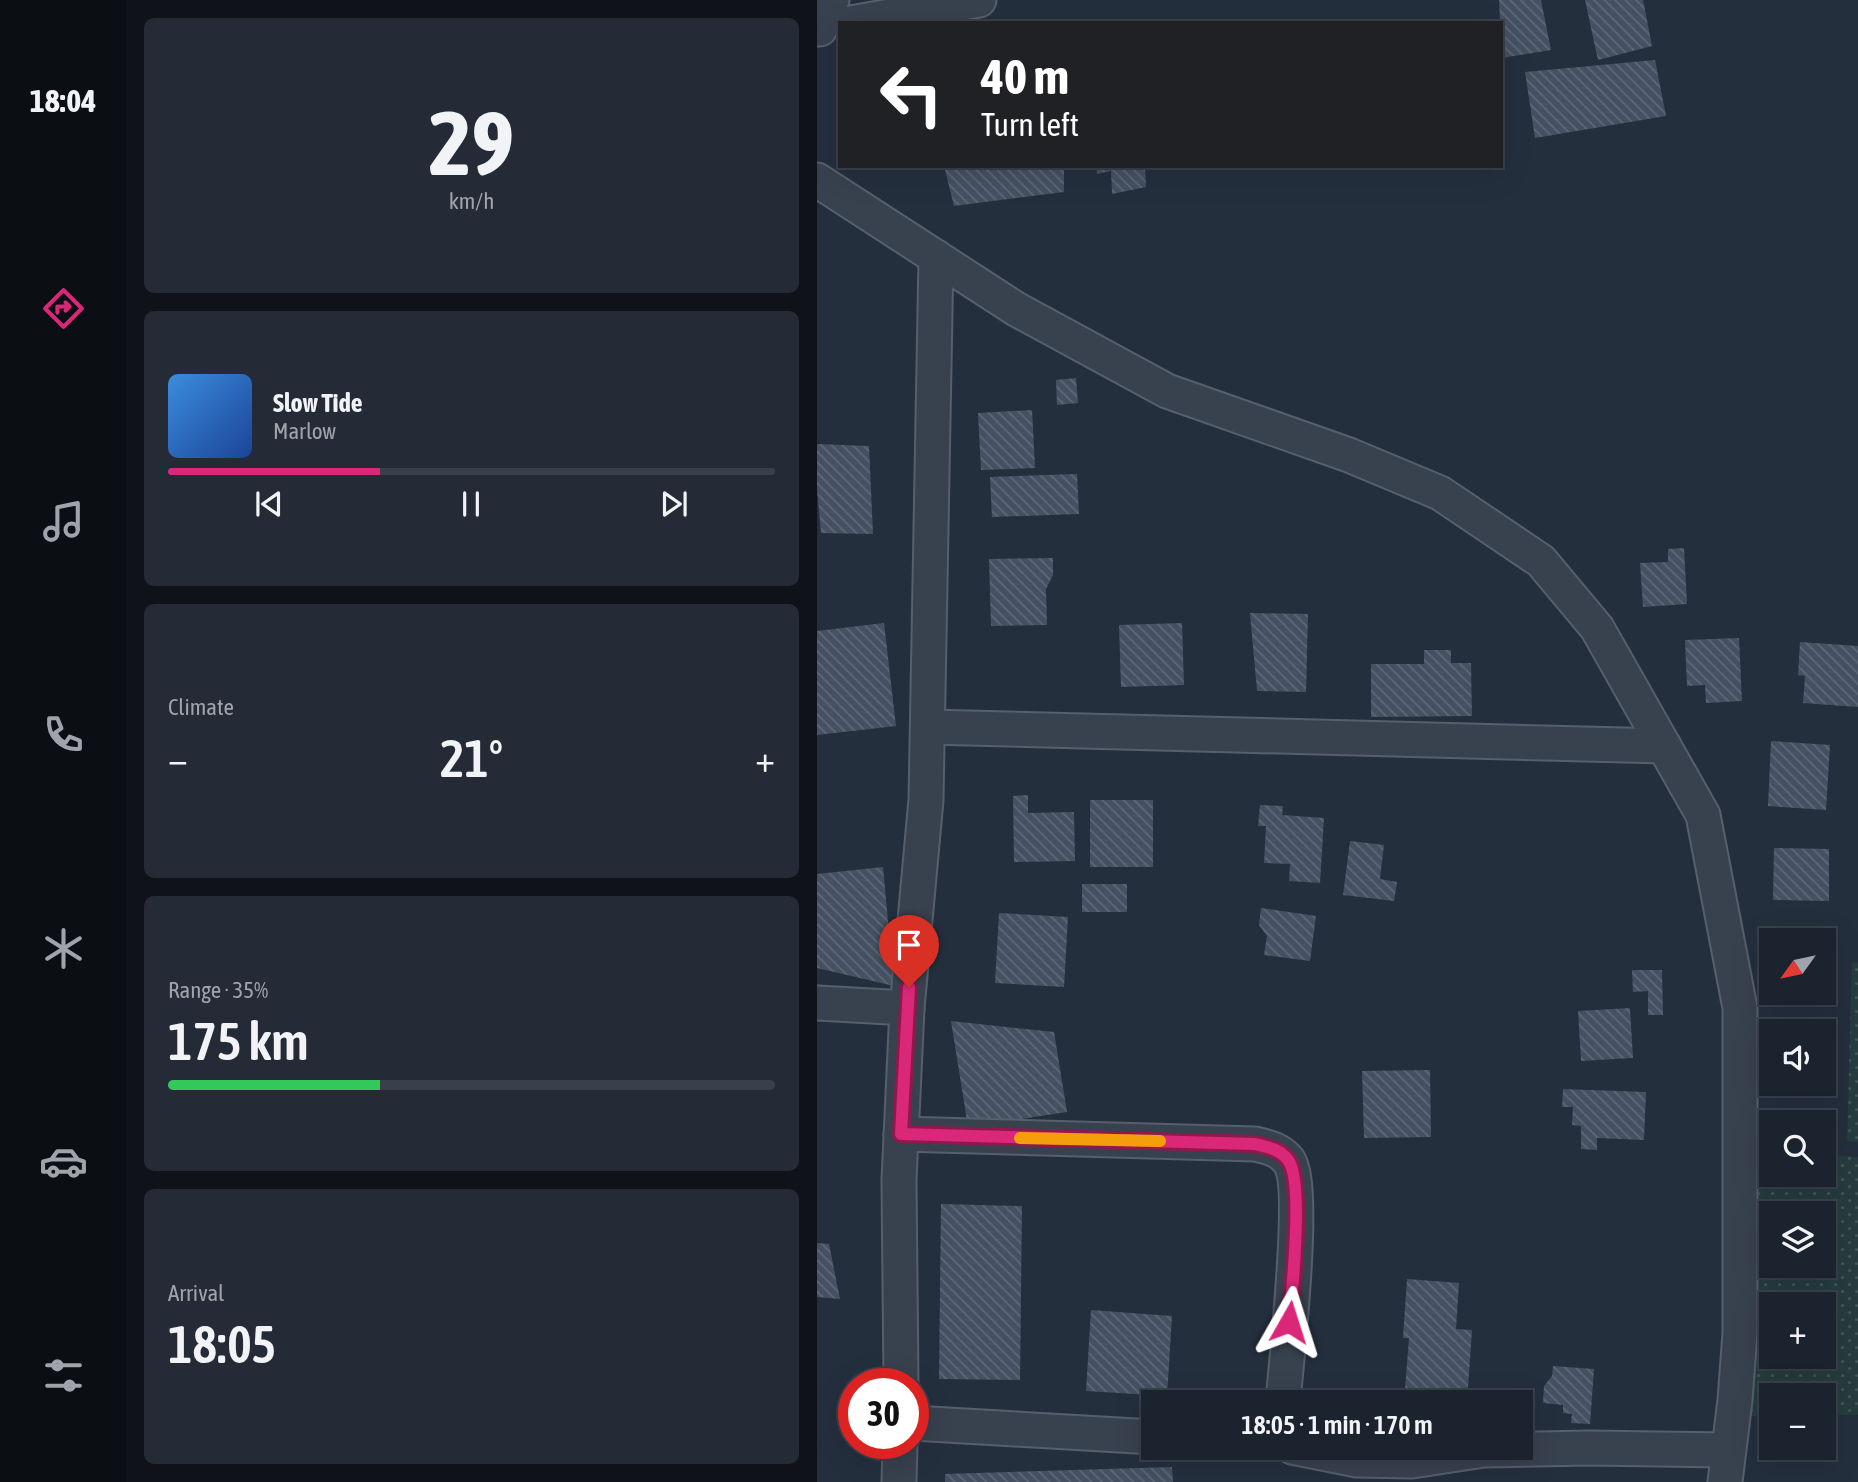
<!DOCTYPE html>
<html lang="en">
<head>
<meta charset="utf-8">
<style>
	:root { --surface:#1b232e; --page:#242b36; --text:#f1f3f6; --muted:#a0a4aa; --line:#39404a; --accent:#db2777 }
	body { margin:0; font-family:"Asap Condensed",sans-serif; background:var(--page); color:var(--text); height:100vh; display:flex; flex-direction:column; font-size:26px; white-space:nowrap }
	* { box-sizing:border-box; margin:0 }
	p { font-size:23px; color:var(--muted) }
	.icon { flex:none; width:38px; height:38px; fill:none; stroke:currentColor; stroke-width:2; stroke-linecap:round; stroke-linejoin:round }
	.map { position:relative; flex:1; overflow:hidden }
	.side { display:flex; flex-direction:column; gap:18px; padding:18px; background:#0f1319; width:691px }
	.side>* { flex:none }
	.top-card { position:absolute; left:21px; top:21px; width:665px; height:147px; border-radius:0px; box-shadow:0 7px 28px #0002,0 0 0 2px var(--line); background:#202124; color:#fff; overflow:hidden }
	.needle { width:46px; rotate:237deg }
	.controls { position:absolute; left:942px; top:928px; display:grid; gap:14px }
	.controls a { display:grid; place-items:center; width:77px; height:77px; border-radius:0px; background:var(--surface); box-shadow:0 7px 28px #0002,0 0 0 2px var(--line); font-size:35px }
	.speed { position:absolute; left:21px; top:1368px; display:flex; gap:14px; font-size:35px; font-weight:700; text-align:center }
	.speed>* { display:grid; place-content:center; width:91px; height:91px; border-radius:50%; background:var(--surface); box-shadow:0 7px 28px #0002,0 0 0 2px var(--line); line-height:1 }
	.speed .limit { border:10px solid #d22; background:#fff; color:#111 }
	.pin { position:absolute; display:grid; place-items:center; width:60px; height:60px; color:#fff; margin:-72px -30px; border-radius:50% 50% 50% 0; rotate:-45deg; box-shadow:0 0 7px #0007 }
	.pin .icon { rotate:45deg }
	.me { position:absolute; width:77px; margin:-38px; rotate:6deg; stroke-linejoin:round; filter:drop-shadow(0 0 5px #0008) }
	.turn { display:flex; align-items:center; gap:24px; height:147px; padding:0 28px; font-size:32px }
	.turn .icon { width:91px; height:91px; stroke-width:2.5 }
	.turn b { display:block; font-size:49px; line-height:60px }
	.big { font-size:52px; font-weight:600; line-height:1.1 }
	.side .widget { flex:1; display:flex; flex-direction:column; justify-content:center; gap:10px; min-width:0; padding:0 24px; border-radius:10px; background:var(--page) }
	.side .dial { align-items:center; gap:0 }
	.dial b { font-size:91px; line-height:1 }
	.song { display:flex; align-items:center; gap:21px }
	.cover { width:84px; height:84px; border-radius:10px; background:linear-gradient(135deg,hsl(210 70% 55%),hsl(220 70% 35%)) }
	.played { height:7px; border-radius:4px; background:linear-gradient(90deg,var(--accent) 35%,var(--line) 35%) }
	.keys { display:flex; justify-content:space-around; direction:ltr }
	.heat { display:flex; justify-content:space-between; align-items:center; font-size:38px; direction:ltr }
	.charge { height:10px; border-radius:5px; background:linear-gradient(90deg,#34c759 35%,var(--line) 0) }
	.trip { position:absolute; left:324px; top:1390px; width:392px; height:70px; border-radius:0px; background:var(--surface); box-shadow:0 7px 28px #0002,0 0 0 2px var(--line); font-weight:600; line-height:70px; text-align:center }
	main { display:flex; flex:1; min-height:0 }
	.dock { display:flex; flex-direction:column; width:126px; justify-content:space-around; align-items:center; background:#0b0e12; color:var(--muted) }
	.dock .icon { width:49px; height:49px }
	.dock .current { color:var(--accent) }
	.dock b { font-size:32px; color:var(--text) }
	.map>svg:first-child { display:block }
	.grass { fill:url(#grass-dots); fill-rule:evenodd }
	.building { fill:url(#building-back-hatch) }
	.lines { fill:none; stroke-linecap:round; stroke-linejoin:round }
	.minor-casing { stroke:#565f6c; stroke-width:37 }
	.minor { stroke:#38414e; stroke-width:33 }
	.route-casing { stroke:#8e194d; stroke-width:18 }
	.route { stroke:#db2777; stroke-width:12 }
	.slow { stroke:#f59e0b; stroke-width:12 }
</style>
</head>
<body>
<main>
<nav class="dock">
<b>18:04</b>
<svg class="icon current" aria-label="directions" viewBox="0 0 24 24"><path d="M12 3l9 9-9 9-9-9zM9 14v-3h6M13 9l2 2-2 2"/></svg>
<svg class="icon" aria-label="music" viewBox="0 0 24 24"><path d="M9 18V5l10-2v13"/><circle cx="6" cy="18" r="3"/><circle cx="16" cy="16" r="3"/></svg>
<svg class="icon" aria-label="phone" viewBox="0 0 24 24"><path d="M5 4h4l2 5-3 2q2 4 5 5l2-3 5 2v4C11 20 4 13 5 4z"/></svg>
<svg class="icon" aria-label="climate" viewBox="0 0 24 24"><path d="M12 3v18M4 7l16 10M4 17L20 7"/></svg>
<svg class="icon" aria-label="car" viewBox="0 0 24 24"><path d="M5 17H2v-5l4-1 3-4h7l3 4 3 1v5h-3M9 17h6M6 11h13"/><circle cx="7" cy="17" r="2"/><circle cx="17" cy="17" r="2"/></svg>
<svg class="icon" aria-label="filters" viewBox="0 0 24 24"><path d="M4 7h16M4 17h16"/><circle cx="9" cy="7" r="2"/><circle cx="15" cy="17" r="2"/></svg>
</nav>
<section class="side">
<div class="widget dial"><b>29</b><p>km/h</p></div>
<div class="widget">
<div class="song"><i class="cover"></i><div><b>Slow Tide</b><p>Marlow</p></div></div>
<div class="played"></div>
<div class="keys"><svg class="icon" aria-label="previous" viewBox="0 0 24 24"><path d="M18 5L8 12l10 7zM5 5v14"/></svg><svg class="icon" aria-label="pause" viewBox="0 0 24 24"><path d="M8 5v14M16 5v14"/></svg><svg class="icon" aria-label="next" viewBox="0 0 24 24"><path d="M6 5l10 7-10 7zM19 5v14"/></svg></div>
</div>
<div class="widget"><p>Climate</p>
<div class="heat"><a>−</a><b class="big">21°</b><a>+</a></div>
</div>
<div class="widget"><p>Range · 35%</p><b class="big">175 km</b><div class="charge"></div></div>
<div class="widget"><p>Arrival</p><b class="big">18:05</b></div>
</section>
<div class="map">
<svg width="1041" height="1482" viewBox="0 0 1041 1482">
	<defs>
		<pattern id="grass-dots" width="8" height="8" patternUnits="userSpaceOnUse" patternTransform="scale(1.75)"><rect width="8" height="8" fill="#263c3f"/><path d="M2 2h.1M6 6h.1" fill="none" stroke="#435659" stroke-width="1.8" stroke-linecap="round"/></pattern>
		<pattern id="building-back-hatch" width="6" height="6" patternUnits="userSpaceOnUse" patternTransform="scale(1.75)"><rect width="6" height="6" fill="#455162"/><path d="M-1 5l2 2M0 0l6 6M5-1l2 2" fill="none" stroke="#5d6877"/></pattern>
	</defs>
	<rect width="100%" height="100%" fill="#242f3e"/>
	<g class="grass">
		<polygon points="1035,962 1041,963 1041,1142 1030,1141"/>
		<path d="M942,1150L954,1151V1174H1006V1155L1041,1157V1415H1006V1395H954V1416H934L940,1278ZM954,1213H1006V1265H954ZM954,1304H1006V1356H954Z"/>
	</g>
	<g class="building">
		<polygon points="682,0 724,0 734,50 685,58"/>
		<polygon points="768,0 826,0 835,46 781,60"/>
		<polygon points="838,60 849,116 718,138 708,72"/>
		<polygon points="127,166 247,166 247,192 137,206"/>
		<polygon points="279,166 328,166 329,187 295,194 294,171 280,174"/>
		<polygon points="259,378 261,403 240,405 239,380"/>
		<polygon points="215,410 218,468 164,470 161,413"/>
		<polygon points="0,444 52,446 56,534 4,533 0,489"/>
		<polygon points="260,474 262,514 175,517 173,477"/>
		<polygon points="867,548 870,604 826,607 823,563 851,562 851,549"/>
		<polygon points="236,558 236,575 229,589 230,625 174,626 172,559"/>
		<polygon points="433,613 491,614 489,692 440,691"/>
		<polygon points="67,623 79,726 0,735 0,631"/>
		<polygon points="365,623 367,685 304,687 302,625"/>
		<polygon points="922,638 925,701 889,703 888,685 870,686 868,640"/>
		<polygon points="983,642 1041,646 1041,707 986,703 988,676 981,675"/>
		<polygon points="607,650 634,650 634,663 654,663 655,716 554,717 554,664 607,664"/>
		<polygon points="954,741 1013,745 1009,810 951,806"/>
		<polygon points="211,795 211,813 257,812 258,861 197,862 196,796"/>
		<rect x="273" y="800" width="63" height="67"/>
		<polygon points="443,805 466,806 465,815 507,818 503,883 472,881 473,864 447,863 449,826 441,826"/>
		<polygon points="533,841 567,845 563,879 580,882 577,901 526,895"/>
		<polygon points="957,848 1012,849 1012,901 956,900"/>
		<polygon points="66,867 77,986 0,968 0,874"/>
		<rect x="265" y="884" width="45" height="28"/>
		<polygon points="444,908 499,916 493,961 447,955 450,936 442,925"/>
		<polygon points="182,913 251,917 247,987 178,983"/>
		<polygon points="815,970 845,970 846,1015 831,1015 831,991 816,992"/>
		<polygon points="813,1008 816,1058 764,1061 761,1011"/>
		<polygon points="134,1021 237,1032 250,1112 151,1127"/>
		<polygon points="613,1070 614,1137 547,1138 545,1071"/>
		<polygon points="746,1089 829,1092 827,1140 780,1138 780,1150 764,1149 764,1126 755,1125 756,1107 745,1107"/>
		<polygon points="124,1204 205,1206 203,1380 122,1379"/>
		<polygon points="0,1243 12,1244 23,1299 0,1297"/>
		<polygon points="590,1279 642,1283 639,1329 655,1330 650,1402 587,1402 592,1338 586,1338"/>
		<polygon points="274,1310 355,1316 350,1396 269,1391"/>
		<polygon points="736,1366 777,1369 773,1424 754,1423 755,1414 746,1413 746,1405 726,1403 727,1386 735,1376"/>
		<polygon points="355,1467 356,1482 128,1482 128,1474"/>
	</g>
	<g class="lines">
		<defs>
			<g id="minor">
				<polyline points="34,23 162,0"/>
				<polyline points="3,29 15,0"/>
				<polyline points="0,180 199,309 350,391 532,455 623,493 724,561 780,628 886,815 923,1008 923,1333 918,1400 908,1482"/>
				<polyline points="111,727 847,746"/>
				<polyline points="0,1003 90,1008"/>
				<path d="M84,1134L438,1144C450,1147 462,1149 471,1160C490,1183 469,1363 466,1402"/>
				<polyline points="84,1384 82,1180 90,1008 109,800 119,257"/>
				<polyline points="96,1423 336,1437"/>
				<polyline points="475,1447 540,1460 595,1461 667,1450 772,1448 911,1450"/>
				<polyline points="82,1482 83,1444"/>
			</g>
		</defs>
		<use href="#minor" class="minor-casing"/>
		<use href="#minor" class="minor"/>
	</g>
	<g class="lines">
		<defs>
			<path id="route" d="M92,987L84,1134L438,1144C450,1147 463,1149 471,1160C487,1180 475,1293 472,1322"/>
		</defs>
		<use href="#route" class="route-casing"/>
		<use href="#route" class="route"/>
		<polyline class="slow" points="203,1138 343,1141"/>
	</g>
</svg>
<div class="controls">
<a><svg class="needle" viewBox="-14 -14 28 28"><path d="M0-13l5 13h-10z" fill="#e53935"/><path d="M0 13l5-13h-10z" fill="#a0a4aa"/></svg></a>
<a><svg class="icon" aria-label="sound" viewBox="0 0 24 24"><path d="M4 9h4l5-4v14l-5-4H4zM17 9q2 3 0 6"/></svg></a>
<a><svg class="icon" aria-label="search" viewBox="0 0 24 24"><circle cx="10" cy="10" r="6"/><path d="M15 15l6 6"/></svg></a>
<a><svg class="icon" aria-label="layers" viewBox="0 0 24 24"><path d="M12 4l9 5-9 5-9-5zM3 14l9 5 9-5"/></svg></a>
<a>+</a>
<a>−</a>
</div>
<div class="speed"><div class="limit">30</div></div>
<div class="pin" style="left:92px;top:987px;background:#d93025"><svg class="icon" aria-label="arrive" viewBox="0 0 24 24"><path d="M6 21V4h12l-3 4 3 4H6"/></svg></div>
<svg class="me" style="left:472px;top:1322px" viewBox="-20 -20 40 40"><path d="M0-17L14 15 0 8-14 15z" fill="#db2777" stroke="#fff" stroke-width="4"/></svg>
<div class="trip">18:05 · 1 min · 170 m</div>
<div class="top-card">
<div class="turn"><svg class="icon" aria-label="left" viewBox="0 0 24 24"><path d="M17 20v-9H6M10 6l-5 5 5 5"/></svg><div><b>40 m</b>Turn left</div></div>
</div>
</div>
</main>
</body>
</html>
